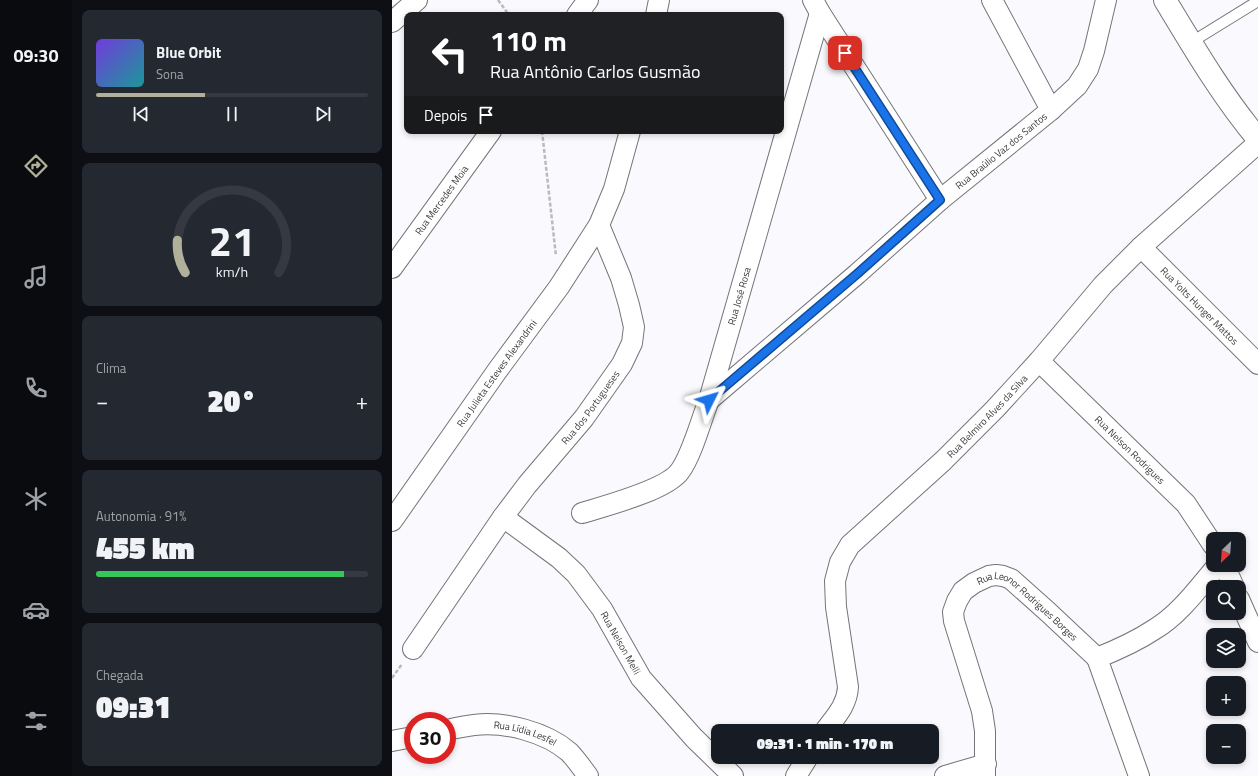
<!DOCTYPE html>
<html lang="pt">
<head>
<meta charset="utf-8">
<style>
	:root { --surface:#171b24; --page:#242831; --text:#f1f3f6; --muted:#9ea1a6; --line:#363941; --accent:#b0b09b }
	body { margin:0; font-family:"Titillium Web",sans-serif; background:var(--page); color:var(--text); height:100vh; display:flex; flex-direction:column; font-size:15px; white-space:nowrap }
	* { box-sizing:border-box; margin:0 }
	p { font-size:13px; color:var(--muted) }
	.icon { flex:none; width:22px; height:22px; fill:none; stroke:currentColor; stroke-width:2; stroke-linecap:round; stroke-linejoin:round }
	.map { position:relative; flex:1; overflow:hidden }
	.panel { display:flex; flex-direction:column; gap:10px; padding:10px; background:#0d0f14; width:320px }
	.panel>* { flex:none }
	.banner { position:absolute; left:12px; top:12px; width:380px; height:122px; border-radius:8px; box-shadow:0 2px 6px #0003; background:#202124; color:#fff; overflow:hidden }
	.needle { width:26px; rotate:205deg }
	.controls { position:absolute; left:814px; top:532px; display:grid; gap:8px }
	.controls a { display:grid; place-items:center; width:40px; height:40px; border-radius:8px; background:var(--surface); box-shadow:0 2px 6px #0003; font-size:20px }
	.speed { position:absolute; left:12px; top:712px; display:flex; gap:8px; font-size:20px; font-weight:700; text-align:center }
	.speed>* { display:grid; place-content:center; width:52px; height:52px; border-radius:50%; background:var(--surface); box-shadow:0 2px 6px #0003; line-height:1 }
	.speed .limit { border:6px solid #d22; background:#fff; color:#111 }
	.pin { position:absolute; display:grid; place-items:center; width:34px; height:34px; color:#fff; margin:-17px; border-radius:8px; box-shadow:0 2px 6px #0006 }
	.me { position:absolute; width:44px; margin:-22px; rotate:50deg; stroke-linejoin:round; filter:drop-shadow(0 0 3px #0008) }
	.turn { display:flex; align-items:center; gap:14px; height:84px; padding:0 20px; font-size:18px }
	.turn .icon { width:52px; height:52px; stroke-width:2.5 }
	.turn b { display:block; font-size:28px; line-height:34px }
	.then { display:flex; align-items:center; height:38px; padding:0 20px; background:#0003; gap:8px; font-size:15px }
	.big { font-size:30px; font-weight:800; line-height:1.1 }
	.panel .tile { flex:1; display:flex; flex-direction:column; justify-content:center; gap:6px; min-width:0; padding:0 14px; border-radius:8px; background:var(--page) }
	.panel .dial { align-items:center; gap:0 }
	.dial svg { height:104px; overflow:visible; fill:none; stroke:var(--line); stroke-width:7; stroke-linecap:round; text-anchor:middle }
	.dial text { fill:var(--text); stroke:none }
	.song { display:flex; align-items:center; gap:12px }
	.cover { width:48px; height:48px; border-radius:6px; background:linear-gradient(135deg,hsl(260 70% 55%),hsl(180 70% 35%)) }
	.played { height:4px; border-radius:2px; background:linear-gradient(90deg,var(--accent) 40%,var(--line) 40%) }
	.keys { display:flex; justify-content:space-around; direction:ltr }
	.heat { display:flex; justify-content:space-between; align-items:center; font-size:22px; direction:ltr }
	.charge { height:6px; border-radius:3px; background:linear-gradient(90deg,#34c759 91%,var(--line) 0) }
	.trip { position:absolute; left:319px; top:724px; width:228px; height:40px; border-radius:8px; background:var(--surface); box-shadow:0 2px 6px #0003; font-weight:800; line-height:40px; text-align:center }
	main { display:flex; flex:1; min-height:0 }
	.tab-bar { display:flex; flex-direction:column; width:72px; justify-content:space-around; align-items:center; background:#090b0e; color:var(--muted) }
	.tab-bar .icon { width:28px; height:28px }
	.tab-bar .active { color:var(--accent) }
	.tab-bar b { font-size:18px; color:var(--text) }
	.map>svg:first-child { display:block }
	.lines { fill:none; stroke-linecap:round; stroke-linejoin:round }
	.lane-casing { stroke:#757477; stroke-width:12 }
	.street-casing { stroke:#757477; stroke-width:22 }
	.secondary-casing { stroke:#757477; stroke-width:24 }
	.path { stroke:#bab9bc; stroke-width:2.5; stroke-dasharray:4 2; stroke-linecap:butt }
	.lane { stroke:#fff; stroke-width:10 }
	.street { stroke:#fff; stroke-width:20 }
	.secondary { stroke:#fff; stroke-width:22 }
	.route-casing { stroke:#114b97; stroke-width:10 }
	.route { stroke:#1a73e8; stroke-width:7 }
	.labels { text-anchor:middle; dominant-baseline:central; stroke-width:3; stroke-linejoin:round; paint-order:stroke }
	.street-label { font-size:10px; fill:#3b3b3c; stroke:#fff }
</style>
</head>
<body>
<main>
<nav class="tab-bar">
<b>09:30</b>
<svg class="icon active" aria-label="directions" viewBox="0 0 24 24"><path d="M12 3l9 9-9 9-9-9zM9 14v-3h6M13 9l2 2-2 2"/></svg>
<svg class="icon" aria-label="music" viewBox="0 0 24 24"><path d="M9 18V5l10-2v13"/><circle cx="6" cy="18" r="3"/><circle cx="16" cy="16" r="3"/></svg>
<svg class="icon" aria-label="phone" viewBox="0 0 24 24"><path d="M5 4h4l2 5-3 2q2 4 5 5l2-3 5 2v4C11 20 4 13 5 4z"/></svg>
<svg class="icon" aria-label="climate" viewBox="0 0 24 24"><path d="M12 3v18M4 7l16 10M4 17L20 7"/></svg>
<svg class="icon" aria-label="car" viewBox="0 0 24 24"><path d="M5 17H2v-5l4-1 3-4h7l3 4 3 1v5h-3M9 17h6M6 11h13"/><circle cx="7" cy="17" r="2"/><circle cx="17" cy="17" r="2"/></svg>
<svg class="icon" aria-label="filters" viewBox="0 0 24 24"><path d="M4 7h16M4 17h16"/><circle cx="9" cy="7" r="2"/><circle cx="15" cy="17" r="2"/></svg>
</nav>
<section class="panel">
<div class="tile">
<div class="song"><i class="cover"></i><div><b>Blue Orbit</b><p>Sona</p></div></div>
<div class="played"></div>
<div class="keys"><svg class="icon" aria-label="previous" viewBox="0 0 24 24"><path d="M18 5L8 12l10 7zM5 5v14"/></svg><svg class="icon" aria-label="pause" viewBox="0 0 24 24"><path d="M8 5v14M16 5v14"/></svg><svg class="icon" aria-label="next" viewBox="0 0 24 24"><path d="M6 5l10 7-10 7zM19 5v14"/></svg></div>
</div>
<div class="tile dial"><svg viewBox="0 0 100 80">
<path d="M14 69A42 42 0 1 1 86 69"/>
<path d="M14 69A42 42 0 0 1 8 44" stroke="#b0b09b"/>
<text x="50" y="56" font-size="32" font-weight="700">21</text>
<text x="50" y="72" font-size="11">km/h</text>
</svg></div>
<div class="tile"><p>Clima</p>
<div class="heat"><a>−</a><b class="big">20°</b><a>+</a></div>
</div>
<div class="tile"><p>Autonomia · 91%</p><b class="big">455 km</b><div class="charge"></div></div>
<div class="tile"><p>Chegada</p><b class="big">09:31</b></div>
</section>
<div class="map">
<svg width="866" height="776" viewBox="0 0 866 776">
	<rect width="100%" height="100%" fill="#faf9fd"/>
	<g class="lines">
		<defs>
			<polyline id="lane" points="798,43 866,1"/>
			<g id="street">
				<polyline points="421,0 428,13 548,200"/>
				<polyline points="600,0 659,110"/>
				<polyline points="185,15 196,0"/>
				<polyline points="264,15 267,0"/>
				<polyline points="0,22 25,0"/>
				<path id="s1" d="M749,247L866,364"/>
				<path id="s2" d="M0,268L99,131"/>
				<path id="s3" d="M647,361L794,504L821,545"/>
				<path id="s4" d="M317,400L465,274L548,200L659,110L685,86L696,69L702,51L714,0"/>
				<path id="s5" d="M190,513C213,506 275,490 288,471C300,455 309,420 317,400L428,13"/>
				<path id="s6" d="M111,517L167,558L184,574L210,609L249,678L302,738L341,776"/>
				<path id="s7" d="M0,521L105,371L167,287L207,225L222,189L238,131"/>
				<polyline points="832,565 842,587"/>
				<polyline points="847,599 866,642"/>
				<path id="s8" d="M21,649L111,517L135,485L192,418L230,364L240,343L242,327L237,305L229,278L207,225"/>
				<polyline points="705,658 747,776"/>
				<path id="s9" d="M55,730C64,728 73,726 82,725C112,721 154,732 177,752C184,759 190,768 196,776"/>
				<path id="s10" d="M433,731C444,716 455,705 456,687L444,607L443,581L448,562L458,545L551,461L603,409L647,361L711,285L749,247L866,143"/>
				<polyline points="0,741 21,737"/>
				<polyline points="404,776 416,757"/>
				<polyline points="553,776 594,764"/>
				<path id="s11" d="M593,776V731L590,711L562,621L561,612L565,601L571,591L582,583L597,576L604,575L611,576L619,579L656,612L705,658C725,650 745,641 763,629C788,614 807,587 826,565"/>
			</g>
			<path id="secondary" d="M773,0C802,48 830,96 866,139"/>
		</defs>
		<use href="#lane" class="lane-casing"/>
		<use href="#street" class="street-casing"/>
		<use href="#secondary" class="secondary-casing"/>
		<g class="path">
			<polyline points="106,0 117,15"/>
			<polyline points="150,131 164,256"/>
			<polyline points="0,678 10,664"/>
		</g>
		<use href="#lane" class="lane"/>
		<use href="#street" class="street"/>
		<use href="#secondary" class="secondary"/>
	</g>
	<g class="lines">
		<defs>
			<polyline id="route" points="317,400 465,274 548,200 453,53"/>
		</defs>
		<use href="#route" class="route-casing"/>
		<use href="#route" class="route"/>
	</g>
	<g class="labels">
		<g class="street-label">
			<text stroke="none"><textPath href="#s4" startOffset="384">Rua Braúlio Vaz dos Santos</textPath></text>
			<text stroke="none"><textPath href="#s2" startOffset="84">Rua Mercedes Moia</textPath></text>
			<text stroke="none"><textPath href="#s5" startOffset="293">Rua José Rosa</textPath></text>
			<text stroke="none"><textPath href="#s1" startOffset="83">Rua Yolts Hunger Mattos</textPath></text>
			<text stroke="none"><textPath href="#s7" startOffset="181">Rua Julieta Esteves Alexandrini</textPath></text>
			<text stroke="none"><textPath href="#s8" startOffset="300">Rua dos Portugueses</textPath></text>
			<text stroke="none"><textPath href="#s10" startOffset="385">Rua Belmiro Alves da Silva</textPath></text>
			<text stroke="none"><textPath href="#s3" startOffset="127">Rua Nelson Rodrigues</textPath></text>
			<text stroke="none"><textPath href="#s11" startOffset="271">Rua Leonor Rodrigues Borges</textPath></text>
			<text stroke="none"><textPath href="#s6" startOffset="175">Rua Nelson Melli</textPath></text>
			<text stroke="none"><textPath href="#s9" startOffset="80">Rua Lídia Lesfel</textPath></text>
		</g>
	</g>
</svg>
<div class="controls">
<a><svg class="needle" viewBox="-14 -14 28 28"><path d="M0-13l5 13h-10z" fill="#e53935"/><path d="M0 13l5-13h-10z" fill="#9ea1a6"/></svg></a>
<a><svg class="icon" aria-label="search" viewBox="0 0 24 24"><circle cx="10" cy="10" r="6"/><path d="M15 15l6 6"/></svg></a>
<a><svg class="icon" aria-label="layers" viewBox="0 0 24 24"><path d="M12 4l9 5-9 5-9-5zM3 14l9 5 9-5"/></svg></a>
<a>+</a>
<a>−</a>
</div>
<div class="speed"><div class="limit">30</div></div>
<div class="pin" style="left:453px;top:53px;background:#d93025"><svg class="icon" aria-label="arrive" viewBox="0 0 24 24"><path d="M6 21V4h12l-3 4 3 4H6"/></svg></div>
<svg class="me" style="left:317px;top:400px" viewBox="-20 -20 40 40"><path d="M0-17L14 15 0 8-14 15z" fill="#1a73e8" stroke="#fff" stroke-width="4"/></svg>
<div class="trip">09:31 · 1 min · 170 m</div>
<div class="banner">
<div class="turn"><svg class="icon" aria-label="left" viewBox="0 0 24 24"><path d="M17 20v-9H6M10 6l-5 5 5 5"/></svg><div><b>110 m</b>Rua Antônio Carlos Gusmão</div></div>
<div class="then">Depois<svg class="icon" aria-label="arrive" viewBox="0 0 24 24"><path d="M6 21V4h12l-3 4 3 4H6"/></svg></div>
</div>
</div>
</main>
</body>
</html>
